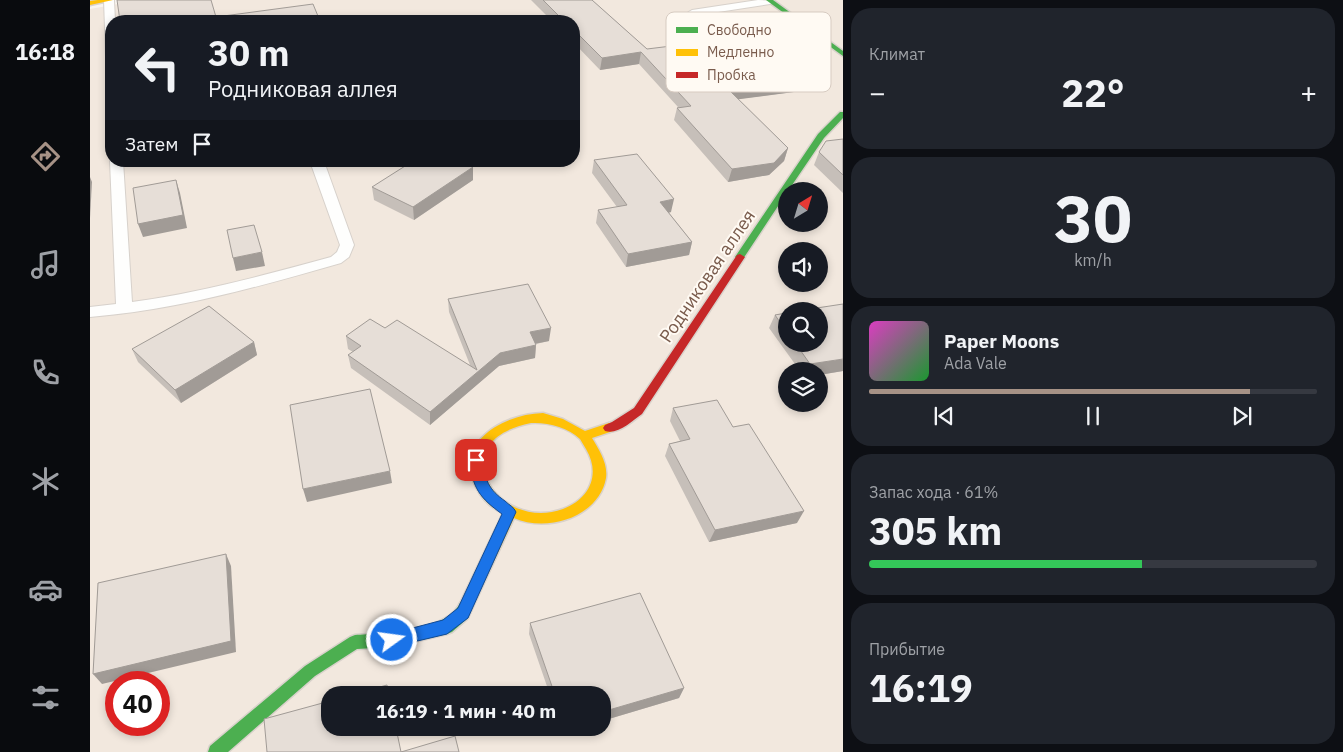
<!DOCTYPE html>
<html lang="ru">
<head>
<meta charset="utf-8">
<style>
	:root { --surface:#171b24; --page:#20242c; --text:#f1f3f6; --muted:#9ea1a6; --line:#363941; --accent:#a69286 }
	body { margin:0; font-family:"IBM Plex Sans",sans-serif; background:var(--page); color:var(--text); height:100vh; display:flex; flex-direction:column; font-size:19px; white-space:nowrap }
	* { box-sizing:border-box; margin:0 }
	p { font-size:16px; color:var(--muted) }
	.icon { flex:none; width:28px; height:28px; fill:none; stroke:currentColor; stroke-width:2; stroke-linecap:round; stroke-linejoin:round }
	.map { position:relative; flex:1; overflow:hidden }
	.side { display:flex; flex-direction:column; gap:8px; padding:8px; background:#0d0f14; width:500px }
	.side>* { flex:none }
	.hud { position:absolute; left:15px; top:15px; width:475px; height:152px; border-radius:20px; box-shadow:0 2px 8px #0003; background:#171b24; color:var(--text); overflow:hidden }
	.needle { width:32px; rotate:38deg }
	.buttons { position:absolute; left:688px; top:182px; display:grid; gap:10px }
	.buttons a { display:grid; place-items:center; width:50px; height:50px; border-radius:50%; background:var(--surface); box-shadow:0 2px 8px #0003; font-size:25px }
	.speed { position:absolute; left:15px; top:671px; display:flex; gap:10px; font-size:25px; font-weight:700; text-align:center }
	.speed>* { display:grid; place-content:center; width:65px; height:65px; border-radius:50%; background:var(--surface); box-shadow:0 2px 8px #0003; line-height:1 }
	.speed .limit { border:8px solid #d22; background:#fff; color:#111 }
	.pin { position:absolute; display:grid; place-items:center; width:42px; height:42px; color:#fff; margin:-21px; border-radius:10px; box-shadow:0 2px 8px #0006 }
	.me { position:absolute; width:55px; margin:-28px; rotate:76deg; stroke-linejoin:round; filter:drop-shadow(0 0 4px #0008) }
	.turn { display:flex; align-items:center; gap:18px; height:105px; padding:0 20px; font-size:22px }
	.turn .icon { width:65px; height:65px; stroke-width:2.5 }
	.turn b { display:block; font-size:35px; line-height:42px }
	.then { display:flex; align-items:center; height:48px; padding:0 20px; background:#0003; gap:10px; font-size:19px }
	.big { font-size:38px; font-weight:700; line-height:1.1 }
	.side .card { flex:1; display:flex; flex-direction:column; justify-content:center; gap:8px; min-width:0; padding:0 18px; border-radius:20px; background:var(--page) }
	.side .dial { align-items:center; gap:0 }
	.dial b { font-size:65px; line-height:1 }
	.song { display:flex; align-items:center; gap:15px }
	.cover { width:60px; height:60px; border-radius:8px; background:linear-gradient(135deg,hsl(310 70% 55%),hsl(130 70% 35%)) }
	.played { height:5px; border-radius:2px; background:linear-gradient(90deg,var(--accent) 85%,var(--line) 85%) }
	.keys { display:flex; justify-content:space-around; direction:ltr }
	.heat { display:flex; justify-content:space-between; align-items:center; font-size:28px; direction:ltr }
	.charge { height:8px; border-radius:4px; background:linear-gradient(90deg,#34c759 61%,var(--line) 0) }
	.trip { position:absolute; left:231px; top:686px; width:290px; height:50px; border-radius:20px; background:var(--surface); box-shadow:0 2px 8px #0003; font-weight:700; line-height:50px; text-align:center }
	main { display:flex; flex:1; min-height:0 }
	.tabs { display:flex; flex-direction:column; width:90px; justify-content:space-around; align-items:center; background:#090b0e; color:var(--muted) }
	.tabs .icon { width:35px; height:35px }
	.tabs .selected { color:var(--accent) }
	.tabs b { font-size:22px; color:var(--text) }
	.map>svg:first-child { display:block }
	.residential { fill:#f2e8de; fill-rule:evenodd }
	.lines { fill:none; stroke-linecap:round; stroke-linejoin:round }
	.lane-casing { stroke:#d7d1cb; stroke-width:2 }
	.fast-casing { stroke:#d9d2cb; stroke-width:3 }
	.slow-casing { stroke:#d9d2cb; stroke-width:3 }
	.jam-casing { stroke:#d9d2cb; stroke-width:3 }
	.lane { fill:#fefefd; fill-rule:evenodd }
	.fast { fill:#4caf50; fill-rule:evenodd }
	.slow { fill:#ffc107; fill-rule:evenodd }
	.jam { fill:#c62828; fill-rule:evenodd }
	.wall { fill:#c6bfb9 }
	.shaded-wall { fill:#a19b96 }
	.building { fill:#e6ded7; stroke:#a19b96 }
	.route { fill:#1a73e8; stroke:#114b97 }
	.labels { text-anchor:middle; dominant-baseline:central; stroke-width:4; stroke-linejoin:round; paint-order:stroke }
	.street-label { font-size:18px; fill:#7a5c4d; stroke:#fffaf3 }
	.key { fill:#fffaf3; stroke:#d7cbc1; stroke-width:1 }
	.key-label { font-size:14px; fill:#7a5c4d }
</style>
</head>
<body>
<main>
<nav class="tabs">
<b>16:18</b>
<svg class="icon selected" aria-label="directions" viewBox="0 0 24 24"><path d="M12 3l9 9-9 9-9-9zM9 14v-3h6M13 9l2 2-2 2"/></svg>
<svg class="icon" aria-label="music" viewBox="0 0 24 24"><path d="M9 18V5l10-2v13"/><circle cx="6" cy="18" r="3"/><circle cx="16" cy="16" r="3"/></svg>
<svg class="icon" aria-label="phone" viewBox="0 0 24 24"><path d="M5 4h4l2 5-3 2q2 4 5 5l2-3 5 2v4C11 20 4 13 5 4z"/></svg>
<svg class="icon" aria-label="climate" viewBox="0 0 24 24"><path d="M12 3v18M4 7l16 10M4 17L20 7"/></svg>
<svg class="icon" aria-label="car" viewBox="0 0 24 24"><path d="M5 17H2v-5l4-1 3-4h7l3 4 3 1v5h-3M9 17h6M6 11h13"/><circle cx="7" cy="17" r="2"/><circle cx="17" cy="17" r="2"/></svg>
<svg class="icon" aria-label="filters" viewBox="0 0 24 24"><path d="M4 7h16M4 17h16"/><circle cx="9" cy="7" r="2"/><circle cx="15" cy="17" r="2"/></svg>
</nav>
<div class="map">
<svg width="753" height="752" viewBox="0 0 753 752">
	<rect width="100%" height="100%" fill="#f9f5f0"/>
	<path class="residential" d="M51,0H753V752H0V9ZM21,21H484V161H21ZM696,191H729V224H696ZM696,251H729V284H696ZM696,311H729V344H696ZM696,371H729V404H696ZM26,682H69V725H26ZM240,695H512V728H240Z"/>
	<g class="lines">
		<defs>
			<g id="lane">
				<polygon points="14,0 24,0 25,21 21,21 21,60 16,57"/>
				<polygon points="668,0 685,1 680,4 602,16 597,13 602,10"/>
				<path d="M21,158V161H33L42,302C109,293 175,275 241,257L247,252L250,245L222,167L229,163L236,167L264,245L259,257L251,263C167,287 87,310 0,317V307L26,304L20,161Z"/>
			</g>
			<g id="fast">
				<polygon points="676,0 683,0 753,51 753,56"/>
				<polygon points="750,112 753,112 753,118 734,138 698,191 696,191 696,194 653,259 647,259 645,257 728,134"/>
				<path d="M375,601L380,603L382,608L378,618L362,632L357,634L302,647L267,649L225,676L138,752H118L120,746L215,666L260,637L265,635C292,633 357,632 370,603Z"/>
			</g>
			<g id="slow">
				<polygon points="8,0 23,0 0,5 0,1"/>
				<path d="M453,413L473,419L495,431L519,423L523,425L525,428L523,431L502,438C509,450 518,463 516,478C509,517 457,533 424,518L380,613L375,615L370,613L368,608L413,513C401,508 392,499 386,487C363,441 415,414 453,413ZM441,423C457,422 478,427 490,439C492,442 494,446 496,449C511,474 500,499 473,509C407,533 349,441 441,423Z"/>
			</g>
			<path id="jam" d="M650,254L655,257L552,414C542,421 528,435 515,431L513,428L515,425L522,422L544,408L647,255Z"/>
		</defs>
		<use href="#lane" class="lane-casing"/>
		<use href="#fast" class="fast-casing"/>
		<use href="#slow" class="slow-casing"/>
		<use href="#jam" class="jam-casing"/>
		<use href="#lane" class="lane"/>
		<use href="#fast" class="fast"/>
		<use href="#slow" class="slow"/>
		<use href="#jam" class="jam"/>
	</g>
	<g class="wall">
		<polygon points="441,0 502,0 557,49 719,90 648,99 698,148 694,161 679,175 638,182 584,120 587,108 588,107 549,64 510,70 484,43 484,21 462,21"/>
		<polygon points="753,139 753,193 724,165 729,152"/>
		<polygon points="504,160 581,212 579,213 602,242 599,255 536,267 506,223 508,210 527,207 502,173"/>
		<polygon points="383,180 324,220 284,200 282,187"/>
		<polygon points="358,299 459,341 446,344 445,358 409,366 340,425 261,368 258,355 263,352 258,349 256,336 295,328 380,365 359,312"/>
		<polygon points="696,313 696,344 729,344 753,371 729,375 729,371 710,371 679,328 685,315"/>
		<polygon points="164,342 167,355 91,403 48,362 42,349"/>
		<polygon points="583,408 643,427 707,523 619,542 575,456 579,444 590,441 580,421"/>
		<polygon points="440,623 594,688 589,698 512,721 512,695 460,695 439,634"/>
		<polygon points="471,728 492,728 473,733"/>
	</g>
	<g class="shaded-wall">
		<polygon points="551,52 549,64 510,70 512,58"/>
		<polygon points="723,78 719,90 635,101 638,89"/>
		<polygon points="698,148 694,161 679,175 638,182 642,169"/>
		<polygon points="383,167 383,180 324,220 323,207"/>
		<polygon points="0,177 2,182 0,218"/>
		<polygon points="86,180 90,193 97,228 53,237 48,224"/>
		<polygon points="584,199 581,212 567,215 570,202"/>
		<polygon points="602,242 599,255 536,267 538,254"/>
		<polygon points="172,252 175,266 146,271 143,258"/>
		<polygon points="461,328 459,341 439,345 440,332"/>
		<polygon points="164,342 167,355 91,403 85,390"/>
		<polygon points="446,345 445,358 409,366 340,425 340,412 410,353"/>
		<polygon points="753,359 753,371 729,375 729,371 717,371 720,364"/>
		<polygon points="300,471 302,483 217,502 213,489"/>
		<polygon points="714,511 707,523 619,542 625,530"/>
		<polygon points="136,554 141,566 146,652 12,684 3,674"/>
		<polygon points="594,688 589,698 512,721 512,712"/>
		<polygon points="474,728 492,728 473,733"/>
	</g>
	<g class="building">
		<polygon points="27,0 121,0 126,17 223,4 230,21 30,21"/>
		<polygon points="453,0 502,0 557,49 671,35 723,78 638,89 698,148 684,163 642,169 587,108 601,106 551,52 512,58 484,30 484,21 474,21"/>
		<polygon points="753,139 753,175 729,152 736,141"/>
		<polygon points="547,154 584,199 570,202 602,242 538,254 508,210 537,205 504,160"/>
		<polygon points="323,161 370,161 383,167 323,207 282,187"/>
		<polygon points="86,180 93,215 48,224 43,188"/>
		<polygon points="164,225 172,252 143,258 137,230"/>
		<polygon points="438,284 461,328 440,332 446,345 410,353 340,412 258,355 271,346 256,336 280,319 295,328 307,320 387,370 358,299"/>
		<polygon points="753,304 753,359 720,364 706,344 729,344 729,311 707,311"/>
		<polygon points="119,306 164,342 85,390 42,349"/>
		<polygon points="696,313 696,331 685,315"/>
		<polygon points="280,389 300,471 213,489 200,405"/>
		<polygon points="627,400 643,427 659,424 714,511 625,530 579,444 600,439 583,408"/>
		<polygon points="136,554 141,641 3,674 8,583"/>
		<polygon points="550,593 594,688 512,712 512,695 465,695 440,623"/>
		<polygon points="297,685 299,695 261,695"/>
		<polygon points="240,701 240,728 306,728 311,752 365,736 369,752 177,752 174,719"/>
	</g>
	<path class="route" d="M386,455L393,460C394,479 399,490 415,501C419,505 424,507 426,512L378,618L357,634L302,647L296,645L294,640L296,635L353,620L368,608L412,514C390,498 382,488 380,460Z"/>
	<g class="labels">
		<g class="street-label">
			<text transform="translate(617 276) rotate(-56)">Родниковая аллея</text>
		</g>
	</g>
	<rect x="576" y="12" width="165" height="80" rx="8" class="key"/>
	<rect x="586" y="27" width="22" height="6" fill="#4caf50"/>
	<rect x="586" y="49" width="22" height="7" fill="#ffc107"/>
	<rect x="586" y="72" width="22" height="6" fill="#c62828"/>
	<g class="key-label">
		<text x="617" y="35">Свободно</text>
		<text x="617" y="57">Медленно</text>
		<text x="617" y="80">Пробка</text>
	</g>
</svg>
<div class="buttons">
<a><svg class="needle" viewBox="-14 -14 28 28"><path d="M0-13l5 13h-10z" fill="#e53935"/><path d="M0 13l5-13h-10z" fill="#9ea1a6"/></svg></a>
<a><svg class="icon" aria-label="sound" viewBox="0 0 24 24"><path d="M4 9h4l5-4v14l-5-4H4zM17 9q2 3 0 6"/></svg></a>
<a><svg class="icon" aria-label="search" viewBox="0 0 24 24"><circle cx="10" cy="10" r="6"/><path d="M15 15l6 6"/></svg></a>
<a><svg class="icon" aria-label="layers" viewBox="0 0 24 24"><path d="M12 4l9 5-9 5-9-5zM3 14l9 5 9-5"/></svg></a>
</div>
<div class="speed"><div class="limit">40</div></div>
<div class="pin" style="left:386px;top:460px;background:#d93025"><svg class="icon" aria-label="arrive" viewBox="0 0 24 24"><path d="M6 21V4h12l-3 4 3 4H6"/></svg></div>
<svg class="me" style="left:302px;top:640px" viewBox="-20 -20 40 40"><circle r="17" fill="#1a73e8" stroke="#fff" stroke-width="3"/><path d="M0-11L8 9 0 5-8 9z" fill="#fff"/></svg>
<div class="trip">16:19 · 1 мин · 40 m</div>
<div class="hud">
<div class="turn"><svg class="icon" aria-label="left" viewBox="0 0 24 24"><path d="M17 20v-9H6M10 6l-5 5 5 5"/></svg><div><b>30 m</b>Родниковая аллея</div></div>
<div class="then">Затем<svg class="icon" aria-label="arrive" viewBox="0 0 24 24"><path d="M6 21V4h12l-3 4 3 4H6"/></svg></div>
</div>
</div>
<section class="side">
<div class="card"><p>Климат</p>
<div class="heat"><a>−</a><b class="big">22°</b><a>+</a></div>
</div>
<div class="card dial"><b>30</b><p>km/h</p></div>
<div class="card">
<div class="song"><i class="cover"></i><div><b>Paper Moons</b><p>Ada Vale</p></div></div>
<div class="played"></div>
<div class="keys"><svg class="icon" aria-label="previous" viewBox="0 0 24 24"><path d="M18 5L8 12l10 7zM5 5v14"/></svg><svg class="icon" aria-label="pause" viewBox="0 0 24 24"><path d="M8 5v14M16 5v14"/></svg><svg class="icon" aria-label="next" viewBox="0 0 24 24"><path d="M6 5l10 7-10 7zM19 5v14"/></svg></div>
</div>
<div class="card"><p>Запас хода · 61%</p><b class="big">305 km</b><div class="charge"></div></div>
<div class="card"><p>Прибытие</p><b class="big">16:19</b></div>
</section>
</main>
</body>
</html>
